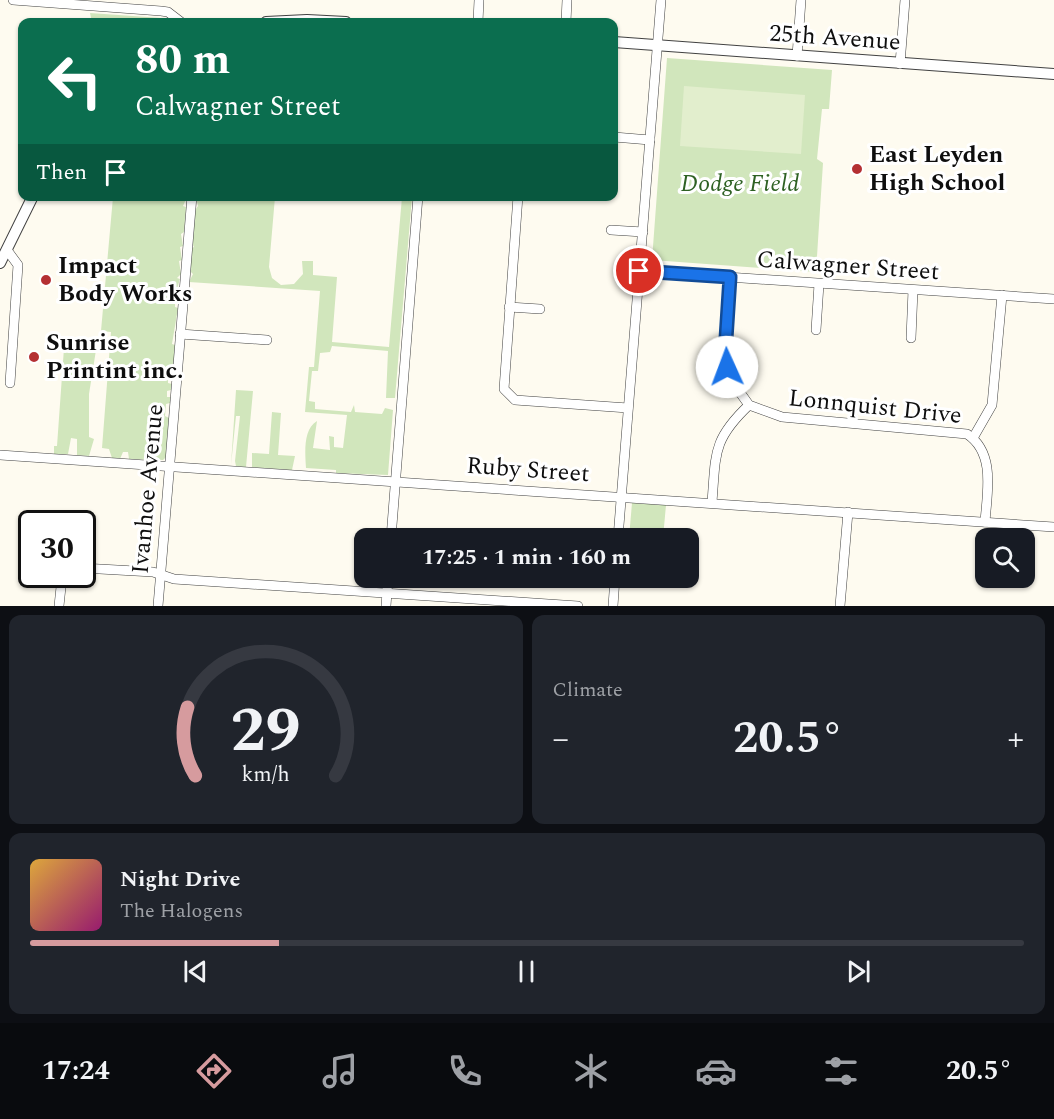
<!DOCTYPE html>
<html lang="en">
<head>
<meta charset="utf-8">
<style>
	:root { --surface:#171b24; --page:#20242c; --text:#f1f3f6; --muted:#9ea1a6; --line:#363941; --accent:#d69b9e }
	body { margin:0; font-family:Spectral,serif; background:var(--page); color:var(--text); height:100vh; display:flex; flex-direction:column; font-size:22px; white-space:nowrap }
	* { box-sizing:border-box; margin:0 }
	p { font-size:20px; color:var(--muted) }
	.icon { flex:none; width:33px; height:33px; fill:none; stroke:currentColor; stroke-width:2; stroke-linecap:round; stroke-linejoin:round }
	.map { position:relative; height:606px; overflow:hidden }
	.side { display:flex; flex-direction:column; gap:9px; padding:9px; background:#0d0f14; flex:1 }
	.side>* { flex:none }
	.top-card { position:absolute; left:18px; top:18px; width:600px; height:183px; border-radius:12px; box-shadow:0 2px 4px #0004; background:#0b6e4f; color:#fff; overflow:hidden }
	.fabs { position:absolute; left:975px; top:528px; display:grid; gap:12px }
	.fabs a { display:grid; place-items:center; width:60px; height:60px; border-radius:12px; background:var(--surface); box-shadow:0 2px 4px #0004; font-size:30px }
	.speed { position:absolute; left:18px; top:510px; display:flex; gap:12px; font-size:30px; font-weight:700; text-align:center }
	.speed>* { display:grid; place-content:center; width:78px; height:78px; border-radius:50%; background:var(--surface); box-shadow:0 2px 4px #0004; line-height:1 }
	.speed .limit { border:3px solid #111; border-radius:9px; background:#fff; color:#111 }
	.pin { position:absolute; display:grid; place-items:center; width:51px; height:51px; color:#fff; margin:-26px; border:3px solid #fff; border-radius:50%; box-shadow:0 2px 6px #0007 }
	.me { position:absolute; width:66px; margin:-33px; rotate:358deg; stroke-linejoin:round; filter:drop-shadow(0 0 4px #0008) }
	.turn { display:flex; align-items:center; gap:21px; height:126px; padding:0 18px; font-size:27px }
	.turn .icon { width:78px; height:78px; stroke-width:2.5 }
	.turn b { display:block; font-size:42px; line-height:51px }
	.then { display:flex; align-items:center; height:57px; padding:0 18px; background:#0003; gap:12px; font-size:22px }
	.big { font-size:45px; font-weight:700; line-height:1.1 }
	.side .card { flex:1; display:flex; flex-direction:column; justify-content:center; gap:9px; min-width:0; padding:0 21px; border-radius:12px; background:var(--page) }
	.side .dial { align-items:center; gap:0 }
	.dial svg { height:156px; overflow:visible; fill:none; stroke:var(--line); stroke-width:7; stroke-linecap:round; text-anchor:middle }
	.dial text { fill:var(--text); stroke:none }
	.song { display:flex; align-items:center; gap:18px }
	.cover { width:72px; height:72px; border-radius:9px; background:linear-gradient(135deg,hsl(40 70% 55%),hsl(320 70% 35%)) }
	.played { height:6px; border-radius:3px; background:linear-gradient(90deg,var(--accent) 25%,var(--line) 25%) }
	.keys { display:flex; justify-content:space-around; direction:ltr }
	.heat { display:flex; justify-content:space-between; align-items:center; font-size:33px; direction:ltr }
	.side .tiles { flex:1; display:grid; gap:9px; grid-template-columns:1fr 1fr }
	.card:last-child { grid-column:span 2 }
	.trip { position:absolute; left:354px; top:528px; width:345px; height:60px; border-radius:12px; background:var(--surface); box-shadow:0 2px 4px #0004; font-weight:700; line-height:60px; text-align:center }
	.tab-bar { display:flex; height:96px; justify-content:space-around; align-items:center; background:#090b0e; color:var(--muted) }
	.tab-bar .icon { width:42px; height:42px }
	.tab-bar .on { color:var(--accent) }
	.tab-bar b { font-size:27px; color:var(--text) }
	.map>svg:first-child { display:block }
	.green { fill:#d1e6bc }
	.pitch { fill:#e2eecd }
	.lines { fill:none; stroke-linecap:round; stroke-linejoin:round }
	.minor-casing { stroke:#414141; stroke-width:10 }
	.tertiary-casing { stroke:#414141; stroke-width:12 }
	.minor { stroke:#fff; stroke-width:9 }
	.tertiary { stroke:#fff; stroke-width:10 }
	.route-casing { stroke:#114b97; stroke-width:15 }
	.route { stroke:#1a73e8; stroke-width:10 }
	.poi-dot { fill:#b43033; stroke:#fff; stroke-width:2 }
	.labels { text-anchor:middle; dominant-baseline:central; stroke-width:6; stroke-linejoin:round; paint-order:stroke }
	.street-label { font-size:24px; fill:#0e0e0e; stroke:#fff }
	.poi-label { font-size:24px; font-weight:bold; fill:#0e0e0e; stroke:#fff; text-anchor:start }
	.park-label { font-size:24px; font-style:italic; fill:#2e6123; stroke:#fff }
</style>
</head>
<body>
<div class="map">
<svg width="1054" height="606" viewBox="0 0 1054 606">
	<rect width="100%" height="100%" fill="#fefbf0"/>
	<g class="green">
		<polygon points="90,13 161,18 172,22 92,22"/>
		<polygon points="667,58 832,70 829,109 822,109 817,159 823,163 816,272 652,260"/>
		<polygon points="113,197 187,197 183,206 186,207 184,232 181,234 183,246 180,247 182,260 179,261 181,274 177,278 180,279 176,292 179,293 179,301 175,302 175,307 178,308 172,344 175,345 173,376 168,377 168,383 172,384 171,390 167,391 167,397 171,397 170,403 166,404 165,416 169,418 166,457 163,460 129,459 128,452 123,452 120,459 112,458 109,449 102,448 111,332 101,331"/>
		<path d="M196,197H275L269,267L272,278L281,285L294,284L303,274L302,261H313V275L337,277L332,342L389,347L402,197H412L395,398H386L388,351L332,346L330,352L320,353L318,371H312L309,401L315,402V409L351,412L354,405L355,412L382,414L385,408L393,410L388,475L336,473V470L306,468C305,453 303,429 317,421L313,448L330,450L329,436L334,437V447L343,448L347,415L305,412L309,367H314L320,291L189,282L193,274L190,271L192,248L194,247L192,243L195,210L198,206Z"/>
		<polygon points="64,348 96,350 89,394 89,437 94,439 89,456 77,455 77,439 71,438 68,454 54,454 54,446 57,446"/>
		<polygon points="236,390 253,391 246,467 236,466 235,461 240,416 236,416 231,465"/>
		<polygon points="272,412 281,413 278,455 295,456 292,470 252,467 252,453 269,454"/>
		<polygon points="632,503 666,505 663,538 629,538"/>
	</g>
	<polygon class="pitch" points="684,86 805,95 801,154 680,146"/>
	<g class="lines">
		<defs>
			<g id="minor">
				<polyline points="13,0 161,11 168,12 181,22"/>
				<polyline points="478,22 479,0"/>
				<polyline points="566,22 567,0"/>
				<polyline points="797,56 801,0"/>
				<polyline points="900,64 905,0"/>
				<polyline points="614,137 650,140"/>
				<polyline points="518,196 504,389 515,400 628,408"/>
				<polyline points="611,230 643,232"/>
				<polyline points="7,250 18,265 10,383"/>
				<polyline points="639,271 1054,299"/>
				<path d="M730,277L725,354L731,380L749,405L782,417L967,434C996,453 987,493 985,522"/>
				<polyline points="509,307 540,309"/>
				<polyline points="816,330 819,284"/>
				<polyline points="180,334 267,340"/>
				<polyline points="911,338 913,290"/>
				<polyline points="973,438 992,405 1002,295"/>
				<polyline points="0,455 1054,527"/>
				<path d="M712,502C716,454 712,440 749,405"/>
				<polyline points="391,538 418,196"/>
				<polyline points="618,538 661,0"/>
				<polyline points="82,568 153,572 174,579 578,606"/>
				<polyline points="59,606 61,587 67,574"/>
				<polyline points="158,606 192,196"/>
				<polyline points="386,606 388,578"/>
				<polyline points="613,606 615,578"/>
				<polyline points="840,606 848,512"/>
			</g>
			<g id="tertiary">
				<polyline points="266,22 307,20 346,22"/>
				<polyline points="614,42 1054,74"/>
				<polyline points="0,263 33,196"/>
			</g>
		</defs>
		<use href="#minor" class="minor-casing"/>
		<use href="#tertiary" class="tertiary-casing"/>
		<use href="#minor" class="minor"/>
		<use href="#tertiary" class="tertiary"/>
	</g>
	<g class="lines">
		<defs>
			<polyline id="route" points="639,271 730,277 725,354 727,367"/>
		</defs>
		<use href="#route" class="route-casing"/>
		<use href="#route" class="route"/>
	</g>
	<g class="poi-dot">
		<circle cx="857" cy="169" r="6"/>
		<circle cx="46" cy="280" r="6"/>
		<circle cx="34" cy="357" r="6"/>
	</g>
	<g class="labels">
		<g class="street-label">
			<text transform="translate(835 38) rotate(4)">25th Avenue</text>
			<text transform="translate(848 266) rotate(4)">Calwagner Street</text>
			<text transform="translate(875 407) rotate(6)">Lonnquist Drive</text>
			<text transform="translate(528 470) rotate(4)">Ruby Street</text>
			<text transform="translate(148 489) rotate(-85)">Ivanhoe Avenue</text>
		</g>
		<g class="poi-label">
			<text x="869" y="155">East Leyden<tspan x="869" dy="28">High School</tspan></text>
			<text x="58" y="266">Impact<tspan x="58" dy="28">Body Works</tspan></text>
			<text x="46" y="343">Sunrise<tspan x="46" dy="28">Printint inc.</tspan></text>
		</g>
		<g class="park-label">
			<text x="740" y="184">Dodge Field</text>
		</g>
	</g>
</svg>
<div class="fabs">
<a><svg class="icon" aria-label="search" viewBox="0 0 24 24"><circle cx="10" cy="10" r="6"/><path d="M15 15l6 6"/></svg></a>
</div>
<div class="speed"><div class="limit">30</div></div>
<div class="pin" style="left:639px;top:271px;background:#d93025"><svg class="icon" aria-label="arrive" viewBox="0 0 24 24"><path d="M6 21V4h12l-3 4 3 4H6"/></svg></div>
<svg class="me" style="left:727px;top:367px" viewBox="-20 -20 40 40"><circle r="19" fill="#fff"/><path d="M0-13L10 11 0 6-10 11z" fill="#1a73e8"/></svg>
<div class="trip">17:25 · 1 min · 160 m</div>
<div class="top-card">
<div class="turn"><svg class="icon" aria-label="left" viewBox="0 0 24 24"><path d="M17 20v-9H6M10 6l-5 5 5 5"/></svg><div><b>80 m</b>Calwagner Street</div></div>
<div class="then">Then<svg class="icon" aria-label="arrive" viewBox="0 0 24 24"><path d="M6 21V4h12l-3 4 3 4H6"/></svg></div>
</div>
</div>
<section class="side">
<div class="tiles">
<div class="card dial"><svg viewBox="0 0 100 80">
<path d="M14 69A42 42 0 1 1 86 69"/>
<path d="M14 69A42 42 0 0 1 10 34" stroke="#d69b9e"/>
<text x="50" y="56" font-size="32" font-weight="700">29</text>
<text x="50" y="72" font-size="11">km/h</text>
</svg></div>
<div class="card"><p>Climate</p>
<div class="heat"><a>−</a><b class="big">20.5°</b><a>+</a></div>
</div>
<div class="card">
<div class="song"><i class="cover"></i><div><b>Night Drive</b><p>The Halogens</p></div></div>
<div class="played"></div>
<div class="keys"><svg class="icon" aria-label="previous" viewBox="0 0 24 24"><path d="M18 5L8 12l10 7zM5 5v14"/></svg><svg class="icon" aria-label="pause" viewBox="0 0 24 24"><path d="M8 5v14M16 5v14"/></svg><svg class="icon" aria-label="next" viewBox="0 0 24 24"><path d="M6 5l10 7-10 7zM19 5v14"/></svg></div>
</div>
</div>
</section>
<nav class="tab-bar">
<b>17:24</b>
<svg class="icon on" aria-label="directions" viewBox="0 0 24 24"><path d="M12 3l9 9-9 9-9-9zM9 14v-3h6M13 9l2 2-2 2"/></svg>
<svg class="icon" aria-label="music" viewBox="0 0 24 24"><path d="M9 18V5l10-2v13"/><circle cx="6" cy="18" r="3"/><circle cx="16" cy="16" r="3"/></svg>
<svg class="icon" aria-label="phone" viewBox="0 0 24 24"><path d="M5 4h4l2 5-3 2q2 4 5 5l2-3 5 2v4C11 20 4 13 5 4z"/></svg>
<svg class="icon" aria-label="climate" viewBox="0 0 24 24"><path d="M12 3v18M4 7l16 10M4 17L20 7"/></svg>
<svg class="icon" aria-label="car" viewBox="0 0 24 24"><path d="M5 17H2v-5l4-1 3-4h7l3 4 3 1v5h-3M9 17h6M6 11h13"/><circle cx="7" cy="17" r="2"/><circle cx="17" cy="17" r="2"/></svg>
<svg class="icon" aria-label="filters" viewBox="0 0 24 24"><path d="M4 7h16M4 17h16"/><circle cx="9" cy="7" r="2"/><circle cx="15" cy="17" r="2"/></svg>
<b>20.5°</b>
</nav>
</body>
</html>
